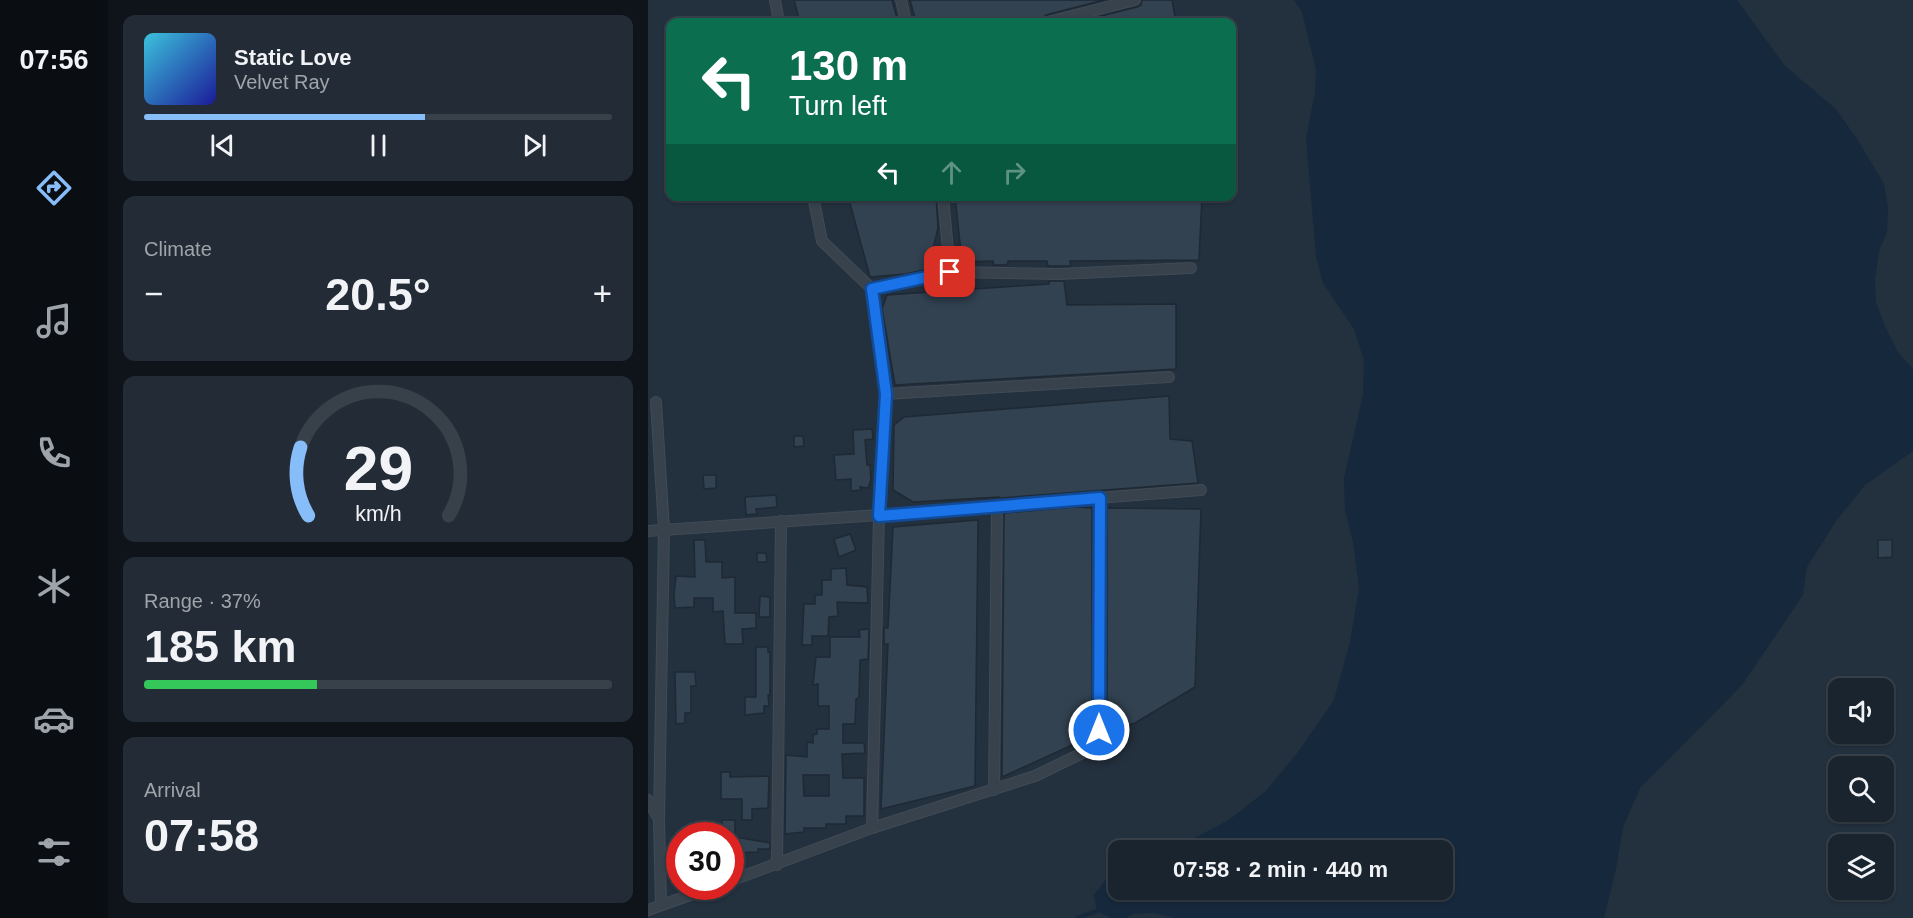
<!DOCTYPE html>
<html lang="en">
<head>
<meta charset="utf-8">
<style>
	:root { --surface:#1a242e; --page:#232c36; --text:#f1f3f6; --muted:#9fa4aa; --line:#38414a; --accent:#87bdf9 }
	body { margin:0; font-family:Arial,sans-serif; background:var(--page); color:var(--text); height:100vh; display:flex; flex-direction:column; font-size:22px; white-space:nowrap }
	* { box-sizing:border-box; margin:0 }
	p { font-size:20px; color:var(--muted) }
	.icon { flex:none; width:33px; height:33px; fill:none; stroke:currentColor; stroke-width:2; stroke-linecap:round; stroke-linejoin:round }
	.map { position:relative; flex:1; overflow:hidden }
	.side { display:flex; flex-direction:column; gap:15px; padding:15px; background:#0e1419; width:540px }
	.side>* { flex:none }
	.top-card { position:absolute; left:18px; top:18px; width:570px; height:183px; border-radius:12px; box-shadow:0 2px 4px #0004,0 0 0 2px var(--line); background:#0b6e4f; color:#fff; overflow:hidden }
	.fabs { position:absolute; left:1180px; top:678px; display:grid; gap:12px }
	.fabs a { display:grid; place-items:center; width:66px; height:66px; border-radius:12px; background:var(--surface); box-shadow:0 2px 4px #0004,0 0 0 2px var(--line); font-size:30px }
	.speed { position:absolute; left:18px; top:822px; display:flex; gap:12px; font-size:30px; font-weight:700; text-align:center }
	.speed>* { display:grid; place-content:center; width:78px; height:78px; border-radius:50%; background:var(--surface); box-shadow:0 2px 4px #0004,0 0 0 2px var(--line); line-height:1 }
	.speed .limit { border:9px solid #d22; background:#fff; color:#111 }
	.pin { position:absolute; display:grid; place-items:center; width:51px; height:51px; color:#fff; margin:-26px; border-radius:12px; box-shadow:0 3px 9px #0006 }
	.me { position:absolute; width:66px; margin:-33px; rotate:0deg; stroke-linejoin:round; filter:drop-shadow(0 0 4px #0008) }
	.turn { display:flex; align-items:center; gap:21px; height:126px; padding:0 24px; font-size:27px }
	.turn .icon { width:78px; height:78px; stroke-width:2.5 }
	.turn b { display:block; font-size:42px; line-height:51px }
	.lanes { display:flex; align-items:center; height:57px; padding:0 24px; background:#0003; justify-content:center; gap:30px; direction:ltr }
	.lanes .off { opacity:.35 }
	.big { font-size:45px; font-weight:600; line-height:1.1 }
	.side .widget { flex:1; display:flex; flex-direction:column; justify-content:center; gap:9px; min-width:0; padding:0 21px; border-radius:12px; background:var(--page) }
	.side .dial { align-items:center; gap:0 }
	.dial svg { height:156px; overflow:visible; fill:none; stroke:var(--line); stroke-width:7; stroke-linecap:round; text-anchor:middle }
	.dial text { fill:var(--text); stroke:none }
	.song { display:flex; align-items:center; gap:18px }
	.cover { width:72px; height:72px; border-radius:9px; background:linear-gradient(135deg,hsl(190 70% 55%),hsl(240 70% 35%)) }
	.played { height:6px; border-radius:3px; background:linear-gradient(90deg,var(--accent) 60%,var(--line) 60%) }
	.keys { display:flex; justify-content:space-around; direction:ltr }
	.heat { display:flex; justify-content:space-between; align-items:center; font-size:33px; direction:ltr }
	.charge { height:9px; border-radius:4px; background:linear-gradient(90deg,#34c759 37%,var(--line) 0) }
	.trip { position:absolute; left:460px; top:840px; width:345px; height:60px; border-radius:12px; background:var(--surface); box-shadow:0 2px 4px #0004,0 0 0 2px var(--line); font-weight:600; line-height:60px; text-align:center }
	main { display:flex; flex:1; min-height:0 }
	.tabs { display:flex; flex-direction:column; width:108px; justify-content:space-around; align-items:center; background:#0a0e12; color:var(--muted) }
	.tabs .icon { width:42px; height:42px }
	.tabs .active { color:var(--accent) }
	.tabs b { font-size:27px; color:var(--text) }
	.map>svg:first-child { display:block }
	.water { fill:#16283b }
	.lines { fill:none; stroke-linecap:round; stroke-linejoin:round }
	.stream { stroke:#16283b; stroke-width:4 }
	.building { fill:#324251; stroke:#1e2934; stroke-width:1.5; fill-rule:evenodd }
	.minor-casing { stroke:#404b56; stroke-width:12 }
	.minor { stroke:#37424d; stroke-width:10 }
	.route-casing { stroke:#114b97; stroke-width:15 }
	.route { stroke:#1a73e8; stroke-width:10 }
</style>
</head>
<body>
<main>
<nav class="tabs">
<b>07:56</b>
<svg class="icon active" aria-label="directions" viewBox="0 0 24 24"><path d="M12 3l9 9-9 9-9-9zM9 14v-3h6M13 9l2 2-2 2"/></svg>
<svg class="icon" aria-label="music" viewBox="0 0 24 24"><path d="M9 18V5l10-2v13"/><circle cx="6" cy="18" r="3"/><circle cx="16" cy="16" r="3"/></svg>
<svg class="icon" aria-label="phone" viewBox="0 0 24 24"><path d="M5 4h4l2 5-3 2q2 4 5 5l2-3 5 2v4C11 20 4 13 5 4z"/></svg>
<svg class="icon" aria-label="climate" viewBox="0 0 24 24"><path d="M12 3v18M4 7l16 10M4 17L20 7"/></svg>
<svg class="icon" aria-label="car" viewBox="0 0 24 24"><path d="M5 17H2v-5l4-1 3-4h7l3 4 3 1v5h-3M9 17h6M6 11h13"/><circle cx="7" cy="17" r="2"/><circle cx="17" cy="17" r="2"/></svg>
<svg class="icon" aria-label="filters" viewBox="0 0 24 24"><path d="M4 7h16M4 17h16"/><circle cx="9" cy="7" r="2"/><circle cx="15" cy="17" r="2"/></svg>
</nav>
<section class="side">
<div class="widget">
<div class="song"><i class="cover"></i><div><b>Static Love</b><p>Velvet Ray</p></div></div>
<div class="played"></div>
<div class="keys"><svg class="icon" aria-label="previous" viewBox="0 0 24 24"><path d="M18 5L8 12l10 7zM5 5v14"/></svg><svg class="icon" aria-label="pause" viewBox="0 0 24 24"><path d="M8 5v14M16 5v14"/></svg><svg class="icon" aria-label="next" viewBox="0 0 24 24"><path d="M6 5l10 7-10 7zM19 5v14"/></svg></div>
</div>
<div class="widget"><p>Climate</p>
<div class="heat"><a>−</a><b class="big">20.5°</b><a>+</a></div>
</div>
<div class="widget dial"><svg viewBox="0 0 100 80">
<path d="M14 69A42 42 0 1 1 86 69"/>
<path d="M14 69A42 42 0 0 1 10 34" stroke="#87bdf9"/>
<text x="50" y="56" font-size="32" font-weight="700">29</text>
<text x="50" y="72" font-size="11">km/h</text>
</svg></div>
<div class="widget"><p>Range · 37%</p><b class="big">185 km</b><div class="charge"></div></div>
<div class="widget"><p>Arrival</p><b class="big">07:58</b></div>
</section>
<div class="map">
<svg width="1265" height="918" viewBox="0 0 1265 918">
	<rect width="100%" height="100%" fill="#23303d"/>
	<polygon class="water" points="646,0 1089,0 1137,66 1188,109 1209,139 1236,184 1240,208 1239,232 1231,251 1227,280 1228,302 1237,326 1250,352 1265,369 1265,451 1217,485 1188,521 1159,567 1155,595 1094,685 992,788 975,827 968,869 956,918 526,918 506,913 486,914 477,918 463,918 449,911 446,895 463,873 471,868 471,890 795,890 795,850 510,850 539,842 581,820 619,790 650,752 686,700 702,642 711,588 705,542 697,510 696,478 715,395 716,360 706,329 675,283 668,256 658,138 667,93 668,69 654,12"/>
	<g class="lines">
		<polyline class="stream" points="429,918 449,911 453,908"/>
	</g>
	<g class="building">
		<polygon points="146,0 244,0 250,22 152,22"/>
		<polygon points="262,0 456,0 398,15 393,19 380,22 268,22"/>
		<polygon points="494,0 524,0 528,22 429,22 489,7 493,5"/>
		<polygon points="200,196 288,196 290,228 280,269 258,274 222,277"/>
		<polygon points="307,196 554,196 551,260 422,261 423,266 400,266 399,261 360,261 360,264 355,265 346,265 345,261 314,262"/>
		<polygon points="401,281 416,281 419,305 528,304 528,369 247,385 234,309 239,295 401,284"/>
		<polygon points="521,396 522,439 544,441 550,483 352,498 351,497 265,502 245,490 246,425 256,417"/>
		<polygon points="224,429 225,439 217,440 219,465 222,465 223,480 220,488 212,487 213,490 203,491 203,479 188,480 186,455 206,454 205,430"/>
		<polygon points="146,436 155,436 156,446 146,447"/>
		<polygon points="55,475 68,475 68,488 56,489"/>
		<polygon points="128,495 129,507 108,509 109,514 98,515 97,497"/>
		<polygon points="427,507 444,508 444,736 354,777 356,513"/>
		<polygon points="459,508 553,509 547,687 487,723 459,733"/>
		<polygon points="330,520 327,786 233,809 240,644 236,644 236,628 240,628 245,527"/>
		<polygon points="202,534 208,550 191,557 186,539"/>
		<polygon points="46,540 57,540 58,562 74,562 74,578 87,577 87,613 108,613 108,628 94,629 95,644 77,644 75,611 65,612 65,598 46,598 46,607 27,608 26,594 28,576 47,577"/>
		<polygon points="1230,540 1244,540 1244,557 1230,558"/>
		<polygon points="109,553 118,553 119,562 109,562"/>
		<polygon points="198,568 199,585 219,587 220,603 189,602 190,616 181,617 180,636 164,636 164,645 154,645 156,604 167,604 167,595 174,595 174,580 183,580 183,569"/>
		<polygon points="112,596 122,597 122,617 111,617"/>
		<path d="M221,629L220,659L212,660L211,698L208,699L207,724H195V743H216L217,753L194,754L195,778H216V816H198V824H178V828H156V832L137,834L138,755L159,757V742L165,743V735L169,734V729H181V706H170V684L165,685L168,657H182V637H212L211,630ZM155,775H181V796H156Z"/>
		<polygon points="108,647 120,647 120,652 122,652 122,695 120,695 121,706 116,706 116,713 97,715 97,697 108,697"/>
		<polygon points="27,672 47,672 48,686 43,686 43,713 37,713 37,723 28,724"/>
		<polygon points="73,772 82,772 82,777 121,776 120,808 104,809 104,820 94,820 94,799 73,799"/>
		<rect x="74" y="820" width="13" height="16"/>
		<polygon points="82,836 122,843 122,849 110,849 110,852 82,853"/>
	</g>
	<g class="lines">
		<defs>
			<g id="minor">
				<polyline points="127,0 131,22"/>
				<polyline points="253,0 258,22"/>
				<polyline points="400,22 487,0"/>
				<polyline points="165,196 174,241 224,289 238,394 231,515 224,828"/>
				<polyline points="295,196 302,272"/>
				<polyline points="224,289 302,272 411,274 543,268"/>
				<polyline points="238,394 521,377"/>
				<polyline points="8,402 16,529 11,819 13,905"/>
				<polyline points="0,531 231,515 553,490"/>
				<polyline points="346,790 349,505"/>
				<polyline points="0,800 11,819"/>
				<polyline points="129,865 133,521"/>
				<polyline points="82,881 224,828 387,776 451,745 452,498"/>
				<polyline points="0,910 67,886"/>
			</g>
		</defs>
		<use href="#minor" class="minor-casing"/>
		<use href="#minor" class="minor"/>
	</g>
	<g class="lines">
		<defs>
			<polyline id="route" points="302,272 224,289 238,394 231,516 452,498 451,730"/>
		</defs>
		<use href="#route" class="route-casing"/>
		<use href="#route" class="route"/>
	</g>
</svg>
<div class="fabs">
<a><svg class="icon" aria-label="sound" viewBox="0 0 24 24"><path d="M4 9h4l5-4v14l-5-4H4zM17 9q2 3 0 6"/></svg></a>
<a><svg class="icon" aria-label="search" viewBox="0 0 24 24"><circle cx="10" cy="10" r="6"/><path d="M15 15l6 6"/></svg></a>
<a><svg class="icon" aria-label="layers" viewBox="0 0 24 24"><path d="M12 4l9 5-9 5-9-5zM3 14l9 5 9-5"/></svg></a>
</div>
<div class="speed"><div class="limit">30</div></div>
<div class="pin" style="left:302px;top:272px;background:#d93025"><svg class="icon" aria-label="arrive" viewBox="0 0 24 24"><path d="M6 21V4h12l-3 4 3 4H6"/></svg></div>
<svg class="me" style="left:451px;top:730px" viewBox="-20 -20 40 40"><circle r="17" fill="#1a73e8" stroke="#fff" stroke-width="3"/><path d="M0-11L8 9 0 5-8 9z" fill="#fff"/></svg>
<div class="trip">07:58 · 2 min · 440 m</div>
<div class="top-card">
<div class="turn"><svg class="icon" aria-label="left" viewBox="0 0 24 24"><path d="M17 20v-9H6M10 6l-5 5 5 5"/></svg><div><b>130 m</b>Turn left</div></div>
<div class="lanes"><svg class="icon" aria-label="left" viewBox="0 0 24 24"><path d="M17 20v-9H6M10 6l-5 5 5 5"/></svg><svg class="icon off" aria-label="ahead" viewBox="0 0 24 24"><path d="M12 20V5M6 11l6-6 6 6"/></svg><svg class="icon off" aria-label="right" viewBox="0 0 24 24"><path d="M7 20v-9h11M14 6l5 5-5 5"/></svg></div>
</div>
</div>
</main>
</body>
</html>
